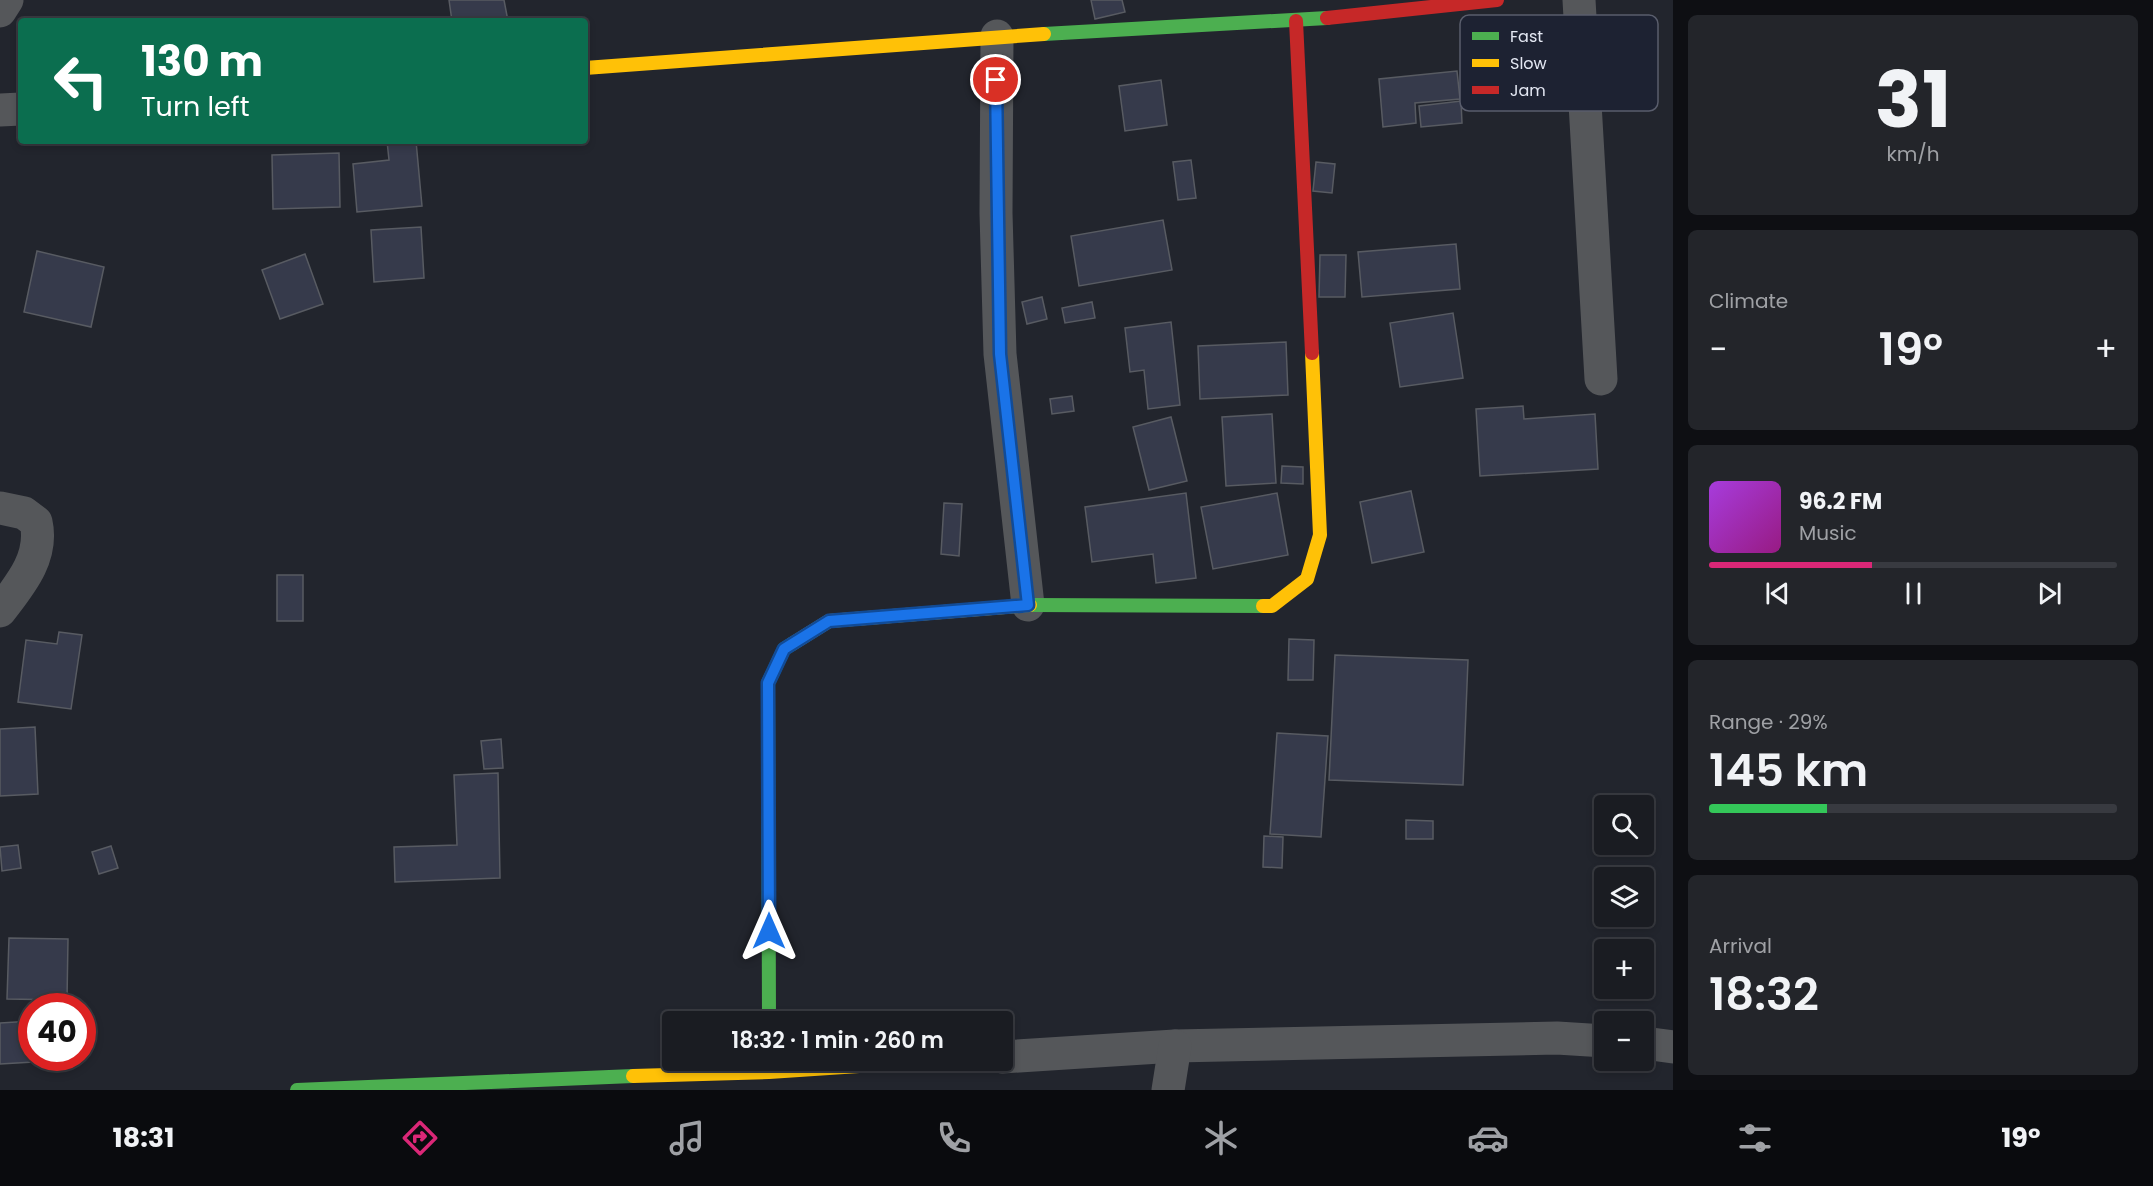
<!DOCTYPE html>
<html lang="en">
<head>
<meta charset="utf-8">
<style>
	:root { --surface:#1a1c22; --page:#23252a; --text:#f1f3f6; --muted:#9fa1a5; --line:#383a40; --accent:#db2777 }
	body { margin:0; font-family:Poppins,sans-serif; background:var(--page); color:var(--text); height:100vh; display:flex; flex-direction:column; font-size:22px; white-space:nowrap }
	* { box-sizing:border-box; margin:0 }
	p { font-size:20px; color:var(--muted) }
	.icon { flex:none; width:33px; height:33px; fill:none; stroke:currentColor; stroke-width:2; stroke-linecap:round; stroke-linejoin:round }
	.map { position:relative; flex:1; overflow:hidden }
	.sheet { display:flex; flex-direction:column; gap:15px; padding:15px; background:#0e0f13; width:480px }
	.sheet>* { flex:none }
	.top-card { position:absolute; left:18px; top:18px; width:570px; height:126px; border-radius:6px; box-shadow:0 3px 9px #0003,0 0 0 2px var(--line); background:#0b6e4f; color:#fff; overflow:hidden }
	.buttons { position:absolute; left:1594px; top:795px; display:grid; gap:12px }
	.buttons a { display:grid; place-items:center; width:60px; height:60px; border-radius:6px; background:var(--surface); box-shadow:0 3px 9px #0003,0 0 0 2px var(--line); font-size:30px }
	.speed { position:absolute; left:18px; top:993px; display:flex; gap:12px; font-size:30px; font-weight:700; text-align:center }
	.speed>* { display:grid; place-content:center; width:78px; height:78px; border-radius:50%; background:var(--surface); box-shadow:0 3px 9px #0003,0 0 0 2px var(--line); line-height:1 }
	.speed .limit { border:9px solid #d22; background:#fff; color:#111 }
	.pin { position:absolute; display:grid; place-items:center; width:51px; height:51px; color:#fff; margin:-26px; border:3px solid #fff; border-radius:50%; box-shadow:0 2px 6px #0007 }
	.me { position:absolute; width:66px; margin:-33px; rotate:0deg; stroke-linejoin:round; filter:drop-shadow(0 0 4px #0008) }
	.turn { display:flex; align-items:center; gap:21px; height:126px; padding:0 24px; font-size:27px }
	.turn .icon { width:78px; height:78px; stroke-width:2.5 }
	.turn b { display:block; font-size:42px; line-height:51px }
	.big { font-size:45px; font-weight:600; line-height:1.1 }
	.sheet .card { flex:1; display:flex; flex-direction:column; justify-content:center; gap:9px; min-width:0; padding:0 21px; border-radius:9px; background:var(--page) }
	.sheet .dial { align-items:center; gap:0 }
	.dial b { font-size:78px; line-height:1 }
	.song { display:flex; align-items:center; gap:18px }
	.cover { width:72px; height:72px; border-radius:9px; background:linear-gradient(135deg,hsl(280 70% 55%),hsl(310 70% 35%)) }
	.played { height:6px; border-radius:3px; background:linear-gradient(90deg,var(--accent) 40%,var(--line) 40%) }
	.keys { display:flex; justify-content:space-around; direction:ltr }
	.heat { display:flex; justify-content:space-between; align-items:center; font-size:33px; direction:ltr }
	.charge { height:9px; border-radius:4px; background:linear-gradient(90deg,#34c759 29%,var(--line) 0) }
	.trip { position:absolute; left:662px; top:1011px; width:351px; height:60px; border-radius:6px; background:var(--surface); box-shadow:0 3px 9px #0003,0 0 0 2px var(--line); font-weight:600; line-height:60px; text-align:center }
	.menu { display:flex; height:96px; justify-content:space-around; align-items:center; background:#0a0b0e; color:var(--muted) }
	.menu .icon { width:42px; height:42px }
	.menu .on { color:var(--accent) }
	.menu b { font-size:27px; color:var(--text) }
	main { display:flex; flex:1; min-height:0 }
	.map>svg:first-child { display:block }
	.building { fill:#363a4b; stroke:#585b62; stroke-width:1.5 }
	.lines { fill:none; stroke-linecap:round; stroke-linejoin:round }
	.street { stroke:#55575a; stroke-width:33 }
	.fast { stroke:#4caf50; stroke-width:14 }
	.slow { stroke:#ffc107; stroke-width:14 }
	.jam { stroke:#c62828; stroke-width:14 }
	.route-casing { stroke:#114b97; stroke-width:15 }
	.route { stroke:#1a73e8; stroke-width:10 }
	.key { fill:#1d2232; stroke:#595d6c; stroke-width:1.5 }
	.key-label { font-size:16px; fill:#e4e8f3 }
</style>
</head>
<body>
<main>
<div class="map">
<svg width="1673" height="1090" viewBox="0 0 1673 1090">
	<rect width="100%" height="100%" fill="#22252d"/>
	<g class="building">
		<polygon points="449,0 504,0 508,21 452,21"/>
		<polygon points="1091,0 1122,0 1125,12 1095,19"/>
		<polygon points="1457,71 1460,99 1415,103 1416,123 1383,127 1379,79"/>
		<polygon points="1161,80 1167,125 1125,131 1119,86"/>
		<polygon points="1461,101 1462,123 1421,127 1419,106"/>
		<polygon points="387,141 416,141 422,206 357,212 353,164 389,160"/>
		<polygon points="339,153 340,207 273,209 272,155"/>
		<polygon points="1191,160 1196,198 1178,200 1173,162"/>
		<polygon points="1316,162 1335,164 1332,193 1313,191"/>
		<polygon points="1163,220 1172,270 1079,286 1071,236"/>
		<polygon points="421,227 424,278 374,282 371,230"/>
		<polygon points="1456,244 1460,289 1362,297 1358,252"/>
		<polygon points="37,251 104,267 91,327 24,312"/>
		<polygon points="305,254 323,304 280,319 262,270"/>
		<polygon points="1320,255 1346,255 1345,297 1319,297"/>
		<polygon points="1042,297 1047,319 1027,324 1022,302"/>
		<polygon points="1092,302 1095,318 1065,323 1062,308"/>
		<polygon points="1453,313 1463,378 1400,387 1390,323"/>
		<polygon points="1171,322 1180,405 1148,409 1144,370 1130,372 1125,328"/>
		<polygon points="1286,342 1288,395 1200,399 1198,346"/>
		<polygon points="1072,396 1074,411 1052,414 1050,399"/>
		<polygon points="1523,406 1524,419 1595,414 1598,469 1480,476 1476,409"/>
		<polygon points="1272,414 1276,483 1226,486 1222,417"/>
		<polygon points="1171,417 1187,481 1149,490 1133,427"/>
		<polygon points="1282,466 1303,467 1303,484 1281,483"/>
		<polygon points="1411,491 1424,552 1372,563 1360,502"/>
		<polygon points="1186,493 1196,578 1156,583 1153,554 1092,562 1085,507"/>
		<polygon points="1277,493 1288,555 1213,569 1201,507"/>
		<polygon points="944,503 962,504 959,556 941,554"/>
		<rect x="277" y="575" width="26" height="46"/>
		<polygon points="59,632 82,635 71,709 18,702 26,640 57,644"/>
		<polygon points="1289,639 1314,640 1313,680 1288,680"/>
		<polygon points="1335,655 1468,660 1463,785 1329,780"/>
		<polygon points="35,727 38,794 0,796 0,729"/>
		<polygon points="1277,733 1328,736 1321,837 1270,834"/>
		<polygon points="501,739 503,768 484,769 481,741"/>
		<polygon points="498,773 500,878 395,882 394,847 457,845 454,775"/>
		<polygon points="1406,820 1433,821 1433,839 1406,839"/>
		<polygon points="1264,836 1283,837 1282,868 1263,867"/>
		<polygon points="18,845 21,868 2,871 0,847"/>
		<polygon points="111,846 118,868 99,874 92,852"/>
		<polygon points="9,938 68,939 67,1000 7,999"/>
		<polygon points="32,1021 32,1058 67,1058 67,1060 0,1064 0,1023"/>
	</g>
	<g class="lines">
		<g class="street">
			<polyline points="1579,0 1601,379"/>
			<polyline points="0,11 7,0"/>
			<polyline points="997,36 996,213 1000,354 1028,605"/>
			<polyline points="0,110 21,109"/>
			<path d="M0,508L24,513L36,522C44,557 20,585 0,611"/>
			<polyline points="1644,1043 1673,1047"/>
			<polyline points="1002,1057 1175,1046 1557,1038 1605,1041"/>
			<polyline points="1168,1090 1175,1046"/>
		</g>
		<g class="fast">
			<polyline points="1044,34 1327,18"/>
			<polyline points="1030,605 1263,606"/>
			<polyline points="769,1022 768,683 784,649 792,644"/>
			<polyline points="297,1090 633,1076"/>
		</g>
		<g class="slow">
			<polyline points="585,68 1044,34"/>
			<polyline points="1263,606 1272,606 1307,579 1320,535 1312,353"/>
			<polyline points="792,644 829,621 1030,605"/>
			<polyline points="633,1076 769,1072 949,1060"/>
		</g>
		<g class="jam">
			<polyline points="1327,18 1497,0"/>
			<polyline points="1296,21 1312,353"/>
		</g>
	</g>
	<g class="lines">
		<defs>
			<polyline id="route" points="769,931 768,683 784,649 829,621 1028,605 1000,354 996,80"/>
		</defs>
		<use href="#route" class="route-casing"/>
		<use href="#route" class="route"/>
	</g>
	<rect x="1460" y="15" width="198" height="96" rx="9" class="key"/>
	<rect x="1472" y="32" width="27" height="8" fill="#4caf50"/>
	<rect x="1472" y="59" width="27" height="8" fill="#ffc107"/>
	<rect x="1472" y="86" width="27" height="8" fill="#c62828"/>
	<g class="key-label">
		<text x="1510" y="42">Fast</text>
		<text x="1510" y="69">Slow</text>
		<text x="1510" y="96">Jam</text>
	</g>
</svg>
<div class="buttons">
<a><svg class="icon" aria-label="search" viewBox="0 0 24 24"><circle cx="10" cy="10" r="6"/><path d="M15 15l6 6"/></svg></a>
<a><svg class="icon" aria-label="layers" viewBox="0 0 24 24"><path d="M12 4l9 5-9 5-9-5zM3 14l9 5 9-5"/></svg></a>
<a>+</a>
<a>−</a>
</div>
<div class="speed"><div class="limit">40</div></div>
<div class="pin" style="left:996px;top:80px;background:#d93025"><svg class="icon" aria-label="arrive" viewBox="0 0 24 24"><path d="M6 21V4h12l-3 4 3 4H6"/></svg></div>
<svg class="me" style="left:769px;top:931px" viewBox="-20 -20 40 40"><path d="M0-17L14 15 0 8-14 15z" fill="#1a73e8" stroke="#fff" stroke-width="4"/></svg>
<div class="trip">18:32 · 1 min · 260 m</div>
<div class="top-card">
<div class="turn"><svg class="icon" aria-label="left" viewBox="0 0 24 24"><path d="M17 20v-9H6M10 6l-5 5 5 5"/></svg><div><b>130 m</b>Turn left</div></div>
</div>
</div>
<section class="sheet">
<div class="card dial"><b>31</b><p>km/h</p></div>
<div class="card"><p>Climate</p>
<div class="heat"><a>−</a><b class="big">19°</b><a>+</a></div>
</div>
<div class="card">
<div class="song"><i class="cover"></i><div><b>96.2 FM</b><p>Music</p></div></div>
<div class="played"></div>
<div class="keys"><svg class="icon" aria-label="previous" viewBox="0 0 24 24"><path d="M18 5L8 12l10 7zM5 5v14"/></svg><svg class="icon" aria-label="pause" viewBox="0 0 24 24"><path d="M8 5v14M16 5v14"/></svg><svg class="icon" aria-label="next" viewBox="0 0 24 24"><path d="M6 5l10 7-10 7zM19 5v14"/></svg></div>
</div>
<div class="card"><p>Range · 29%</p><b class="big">145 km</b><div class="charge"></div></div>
<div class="card"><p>Arrival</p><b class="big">18:32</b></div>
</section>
</main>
<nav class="menu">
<b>18:31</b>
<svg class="icon on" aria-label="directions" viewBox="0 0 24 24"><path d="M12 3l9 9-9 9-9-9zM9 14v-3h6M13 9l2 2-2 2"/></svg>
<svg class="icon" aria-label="music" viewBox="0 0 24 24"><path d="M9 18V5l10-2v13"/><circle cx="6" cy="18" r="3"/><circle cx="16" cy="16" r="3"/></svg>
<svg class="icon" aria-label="phone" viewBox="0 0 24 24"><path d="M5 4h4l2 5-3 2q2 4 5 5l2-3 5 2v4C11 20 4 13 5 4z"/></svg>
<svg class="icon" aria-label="climate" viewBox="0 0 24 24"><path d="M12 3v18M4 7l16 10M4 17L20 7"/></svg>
<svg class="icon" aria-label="car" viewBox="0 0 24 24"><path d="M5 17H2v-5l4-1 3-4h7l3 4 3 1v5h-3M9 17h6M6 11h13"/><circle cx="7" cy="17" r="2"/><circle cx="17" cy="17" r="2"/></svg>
<svg class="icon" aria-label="filters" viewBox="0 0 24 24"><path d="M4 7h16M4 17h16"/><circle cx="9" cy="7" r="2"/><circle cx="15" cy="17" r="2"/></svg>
<b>19°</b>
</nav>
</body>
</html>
